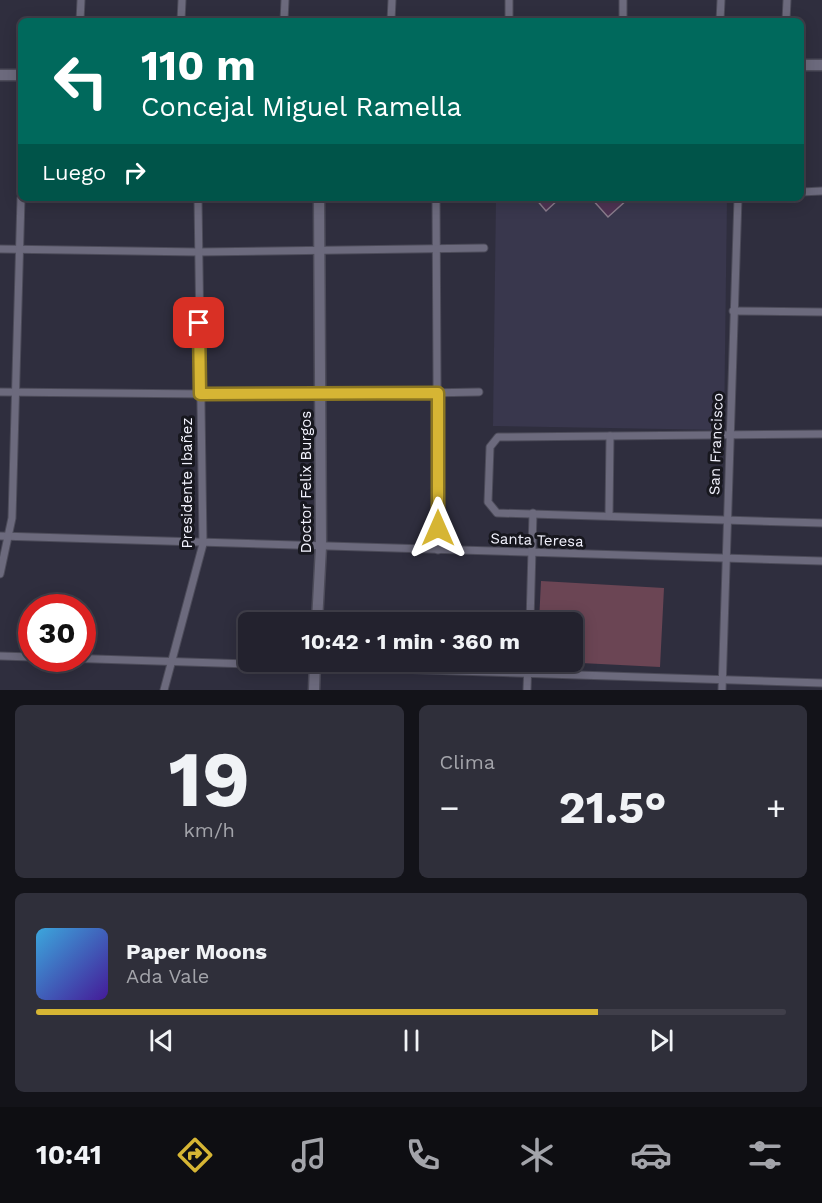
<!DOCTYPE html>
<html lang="es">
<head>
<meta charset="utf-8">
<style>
	:root { --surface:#23222e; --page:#2f2f3a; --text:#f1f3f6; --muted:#a3a4aa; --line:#403f4a; --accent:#d6b534 }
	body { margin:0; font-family:"Work Sans",sans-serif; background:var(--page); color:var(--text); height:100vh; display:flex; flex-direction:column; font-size:22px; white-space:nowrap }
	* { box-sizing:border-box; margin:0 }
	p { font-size:20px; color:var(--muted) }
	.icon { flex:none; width:33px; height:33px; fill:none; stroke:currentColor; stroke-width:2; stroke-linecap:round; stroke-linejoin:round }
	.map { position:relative; height:690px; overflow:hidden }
	.details { display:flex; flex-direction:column; gap:15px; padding:15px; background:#131319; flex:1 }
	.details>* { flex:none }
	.hud { position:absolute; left:18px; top:18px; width:786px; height:183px; border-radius:9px; box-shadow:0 3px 15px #0003,0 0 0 2px var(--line); background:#00695c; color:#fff; overflow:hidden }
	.speed { position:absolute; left:18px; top:594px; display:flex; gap:12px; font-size:30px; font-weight:700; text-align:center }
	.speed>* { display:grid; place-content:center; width:78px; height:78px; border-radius:50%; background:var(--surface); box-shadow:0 3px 15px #0003,0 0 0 2px var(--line); line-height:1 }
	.speed .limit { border:9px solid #d22; background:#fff; color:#111 }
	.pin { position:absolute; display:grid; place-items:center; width:51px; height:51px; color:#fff; margin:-26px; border-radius:12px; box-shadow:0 3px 9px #0006 }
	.me { position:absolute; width:66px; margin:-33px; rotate:0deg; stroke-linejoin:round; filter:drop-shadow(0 0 4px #0008) }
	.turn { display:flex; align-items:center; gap:21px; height:126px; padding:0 24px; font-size:27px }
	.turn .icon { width:78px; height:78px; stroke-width:2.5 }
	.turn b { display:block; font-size:42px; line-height:51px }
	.then { display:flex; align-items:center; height:57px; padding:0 24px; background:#0003; gap:12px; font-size:22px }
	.big { font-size:45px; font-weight:700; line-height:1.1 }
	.details .tile { flex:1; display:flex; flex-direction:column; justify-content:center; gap:9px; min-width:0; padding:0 21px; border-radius:9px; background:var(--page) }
	.details .dial { align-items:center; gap:0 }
	.dial b { font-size:78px; line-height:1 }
	.song { display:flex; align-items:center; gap:18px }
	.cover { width:72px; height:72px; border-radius:9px; background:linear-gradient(135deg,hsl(200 70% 55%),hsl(260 70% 35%)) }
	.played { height:6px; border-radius:3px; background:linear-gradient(90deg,var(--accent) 75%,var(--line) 75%) }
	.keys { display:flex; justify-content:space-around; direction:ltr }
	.heat { display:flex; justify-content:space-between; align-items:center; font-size:33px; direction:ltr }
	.details .tiles { flex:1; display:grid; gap:15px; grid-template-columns:1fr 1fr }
	.tile:last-child { grid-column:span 2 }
	.trip { position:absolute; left:238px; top:612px; width:345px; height:60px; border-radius:9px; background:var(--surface); box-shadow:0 3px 15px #0003,0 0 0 2px var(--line); font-weight:700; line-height:60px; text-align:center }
	.tab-bar { display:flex; height:96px; justify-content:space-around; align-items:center; background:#0e0e12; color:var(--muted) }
	.tab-bar .icon { width:42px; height:42px }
	.tab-bar .on { color:var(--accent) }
	.tab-bar b { font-size:27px; color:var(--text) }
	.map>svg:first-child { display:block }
	.built { fill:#39374d }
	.green { fill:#6b4554 }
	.building { fill:#4f3454; stroke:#8a7c8c; stroke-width:1.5 }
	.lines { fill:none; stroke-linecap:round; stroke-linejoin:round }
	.street-casing { stroke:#4c4b59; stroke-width:9 }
	.secondary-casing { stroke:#4c4b59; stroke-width:13 }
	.street { stroke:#6c6a7d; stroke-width:7 }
	.secondary { stroke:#6c6a7d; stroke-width:10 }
	.route-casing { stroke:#8b7622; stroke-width:15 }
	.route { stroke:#d6b534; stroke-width:10 }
	.labels { text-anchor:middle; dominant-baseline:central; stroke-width:6; stroke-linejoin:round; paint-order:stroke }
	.street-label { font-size:15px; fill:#f2f2fd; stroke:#17171e }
</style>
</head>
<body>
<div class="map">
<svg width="822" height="690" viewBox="0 0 822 690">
	<rect width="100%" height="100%" fill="#2f2e3e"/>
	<polygon class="built" points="496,198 727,198 724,430 493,426"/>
	<polygon class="green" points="541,581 664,588 660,667 561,662 573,662 573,622 539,622"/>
	<g class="building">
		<polygon points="535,198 560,198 546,211"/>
		<polygon points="591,198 629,198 608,217"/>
	</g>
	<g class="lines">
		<defs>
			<g id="street">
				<polyline points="80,21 81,0"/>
				<polyline points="181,21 182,0"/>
				<polyline points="284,21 285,0"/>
				<polyline points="391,21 392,0"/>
				<polyline points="509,21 509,0"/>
				<polyline points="623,21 623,0"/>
				<polyline points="720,21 721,0"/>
				<polyline points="786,21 787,0"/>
				<polyline points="801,192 822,191"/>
				<polyline points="436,198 438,550"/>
				<polyline points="0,249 198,252 484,248"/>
				<polyline points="733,311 822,312"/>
				<polyline points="0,392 321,395 479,392"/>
				<polyline points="822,434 498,437 490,447 488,502 497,513 822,523"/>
				<polyline points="609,516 610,436"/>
				<polyline points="0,536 822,561"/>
				<polyline points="0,574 12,518 21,198"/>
				<polyline points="530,622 533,513"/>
				<polyline points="0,656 32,657"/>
				<polyline points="65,658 822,683"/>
				<polyline points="164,690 203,544 198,198"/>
				<polyline points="527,690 528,662"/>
				<polyline points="722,690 738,198"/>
			</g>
			<g id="secondary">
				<polyline points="801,65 822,65"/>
				<polyline points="0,75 21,75"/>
				<polyline points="317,622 321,547 319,198"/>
				<polyline points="314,690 315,662"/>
			</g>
		</defs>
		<use href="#street" class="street-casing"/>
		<use href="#secondary" class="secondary-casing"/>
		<use href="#street" class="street"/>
		<use href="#secondary" class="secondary"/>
	</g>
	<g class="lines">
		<defs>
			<polyline id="route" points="199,323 200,394 438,393 438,528"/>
		</defs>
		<use href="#route" class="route-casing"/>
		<use href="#route" class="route"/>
	</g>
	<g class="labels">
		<g class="street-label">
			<text transform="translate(716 444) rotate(-88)">San Francisco</text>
			<text transform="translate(306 482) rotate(-90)">Doctor Felix Burgos</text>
			<text transform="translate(187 483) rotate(-90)">Presidente Ibañez</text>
			<text transform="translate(537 540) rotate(2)">Santa Teresa</text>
		</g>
	</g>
</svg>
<div class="speed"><div class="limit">30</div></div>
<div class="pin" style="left:199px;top:323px;background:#d93025"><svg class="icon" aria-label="arrive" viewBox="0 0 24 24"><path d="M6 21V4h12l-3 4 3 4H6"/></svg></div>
<svg class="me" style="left:438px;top:528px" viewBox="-20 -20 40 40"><path d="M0-17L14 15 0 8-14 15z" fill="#d6b534" stroke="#fff" stroke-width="4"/></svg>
<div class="trip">10:42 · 1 min · 360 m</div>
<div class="hud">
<div class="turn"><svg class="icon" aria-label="left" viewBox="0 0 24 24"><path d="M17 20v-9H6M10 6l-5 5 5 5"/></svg><div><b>110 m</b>Concejal Miguel Ramella</div></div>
<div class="then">Luego<svg class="icon" aria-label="right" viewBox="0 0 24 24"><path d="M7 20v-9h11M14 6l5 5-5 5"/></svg></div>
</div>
</div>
<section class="details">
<div class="tiles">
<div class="tile dial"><b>19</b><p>km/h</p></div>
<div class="tile"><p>Clima</p>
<div class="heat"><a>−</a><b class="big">21.5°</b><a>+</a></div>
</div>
<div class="tile">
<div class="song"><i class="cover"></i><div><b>Paper Moons</b><p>Ada Vale</p></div></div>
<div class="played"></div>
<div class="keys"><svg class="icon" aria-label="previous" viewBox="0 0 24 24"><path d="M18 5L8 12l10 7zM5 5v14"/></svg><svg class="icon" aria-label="pause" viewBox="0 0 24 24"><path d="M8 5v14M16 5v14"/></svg><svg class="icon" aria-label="next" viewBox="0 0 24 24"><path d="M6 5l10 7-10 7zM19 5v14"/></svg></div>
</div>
</div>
</section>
<nav class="tab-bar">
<b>10:41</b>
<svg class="icon on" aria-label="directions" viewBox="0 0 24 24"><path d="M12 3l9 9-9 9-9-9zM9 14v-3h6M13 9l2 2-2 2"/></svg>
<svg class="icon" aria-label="music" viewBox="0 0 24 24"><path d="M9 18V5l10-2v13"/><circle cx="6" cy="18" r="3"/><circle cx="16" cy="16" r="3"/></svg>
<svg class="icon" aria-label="phone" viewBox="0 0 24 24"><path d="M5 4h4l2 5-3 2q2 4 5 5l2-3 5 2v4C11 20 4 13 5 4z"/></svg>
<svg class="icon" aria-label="climate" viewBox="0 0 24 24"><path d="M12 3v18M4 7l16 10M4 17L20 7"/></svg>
<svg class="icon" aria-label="car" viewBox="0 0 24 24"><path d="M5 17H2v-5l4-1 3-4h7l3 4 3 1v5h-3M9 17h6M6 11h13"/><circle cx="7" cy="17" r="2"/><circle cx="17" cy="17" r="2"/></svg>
<svg class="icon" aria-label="filters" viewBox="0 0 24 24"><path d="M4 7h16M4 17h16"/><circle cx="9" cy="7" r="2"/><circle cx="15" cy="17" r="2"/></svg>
</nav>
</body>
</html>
